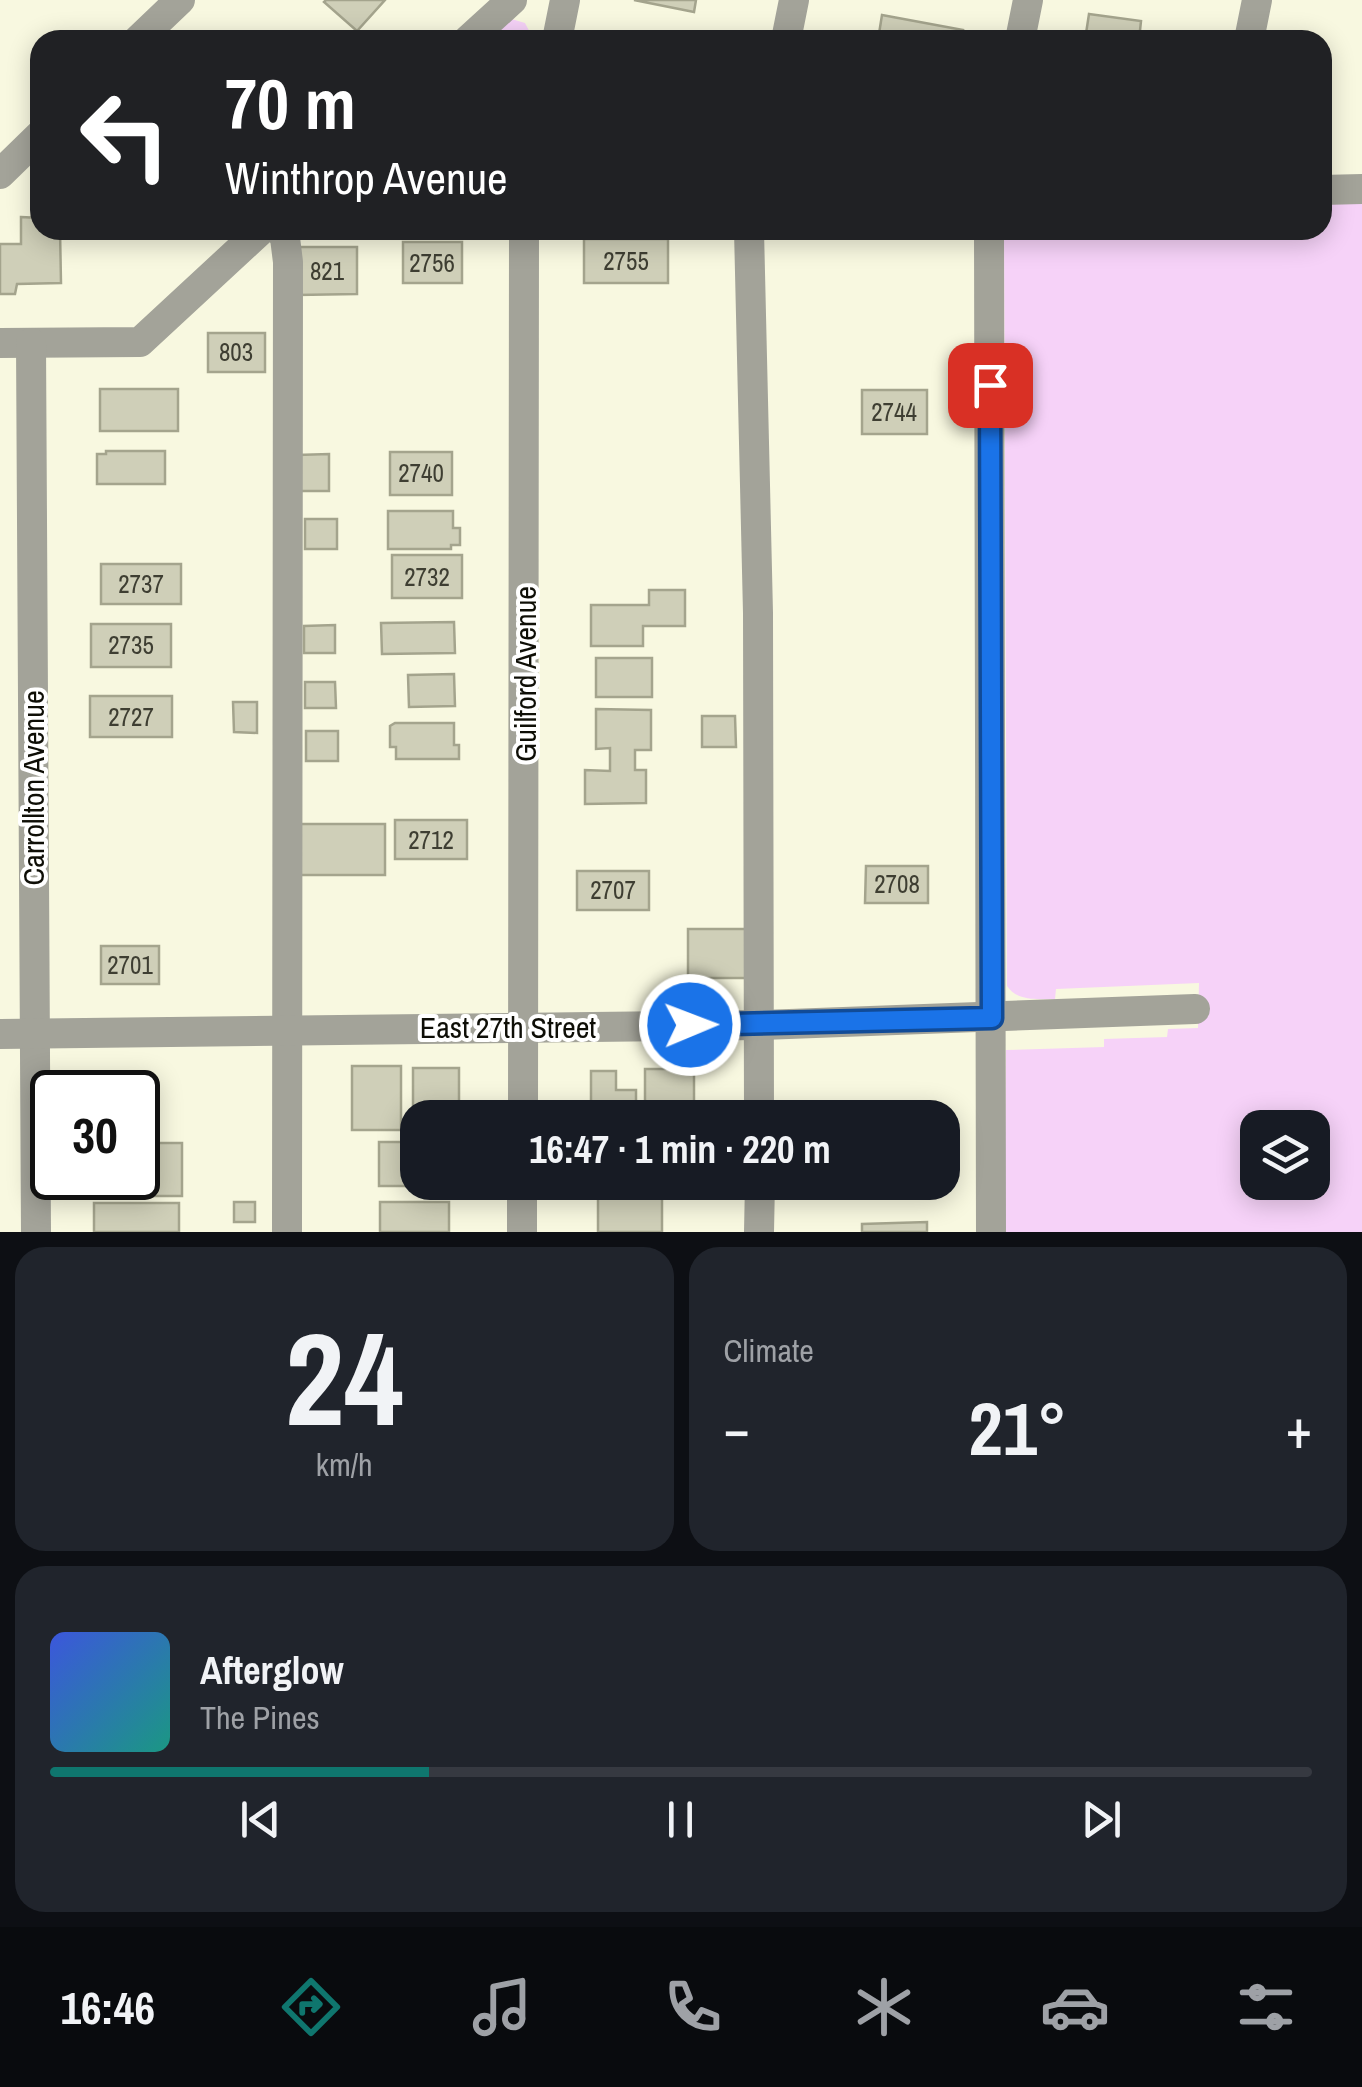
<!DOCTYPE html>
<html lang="en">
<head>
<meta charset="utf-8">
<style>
	:root { --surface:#171b24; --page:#20242c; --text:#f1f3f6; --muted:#9ea1a6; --line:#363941; --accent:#0f766e }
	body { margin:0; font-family:"Archivo Narrow",sans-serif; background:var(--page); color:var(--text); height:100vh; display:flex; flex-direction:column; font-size:38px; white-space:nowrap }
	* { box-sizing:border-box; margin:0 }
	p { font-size:32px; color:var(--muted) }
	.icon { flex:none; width:55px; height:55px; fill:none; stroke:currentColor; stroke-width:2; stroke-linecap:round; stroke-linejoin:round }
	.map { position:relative; height:1232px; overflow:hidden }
	.side { display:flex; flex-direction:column; gap:15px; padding:15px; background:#0d0f14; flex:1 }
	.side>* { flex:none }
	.guide { position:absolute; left:30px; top:30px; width:1302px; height:210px; border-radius:30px; box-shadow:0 5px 25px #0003; background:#202124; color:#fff; overflow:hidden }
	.tools { position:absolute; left:1240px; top:1110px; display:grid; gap:20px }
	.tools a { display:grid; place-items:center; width:90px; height:90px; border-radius:20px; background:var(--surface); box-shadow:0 5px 25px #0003; font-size:50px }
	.speed { position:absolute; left:30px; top:1070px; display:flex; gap:20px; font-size:50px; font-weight:700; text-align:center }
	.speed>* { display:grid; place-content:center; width:130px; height:130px; border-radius:50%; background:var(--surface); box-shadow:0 5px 25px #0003; line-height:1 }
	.speed .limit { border:5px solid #111; border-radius:15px; background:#fff; color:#111 }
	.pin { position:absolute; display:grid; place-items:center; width:85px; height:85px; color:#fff; margin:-42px; border-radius:20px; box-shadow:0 5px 15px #0006 }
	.me { position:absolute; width:110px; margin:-55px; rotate:89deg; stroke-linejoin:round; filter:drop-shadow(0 0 8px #0008) }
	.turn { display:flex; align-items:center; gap:35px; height:210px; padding:0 30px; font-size:45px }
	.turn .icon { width:130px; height:130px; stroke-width:2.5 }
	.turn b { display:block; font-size:70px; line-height:85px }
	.big { font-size:75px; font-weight:800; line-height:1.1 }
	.side .card { flex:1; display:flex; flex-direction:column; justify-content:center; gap:15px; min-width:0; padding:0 35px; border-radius:30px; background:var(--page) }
	.side .dial { align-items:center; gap:0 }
	.dial b { font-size:130px; line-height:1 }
	.song { display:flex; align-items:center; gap:30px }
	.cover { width:120px; height:120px; border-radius:15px; background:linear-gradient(135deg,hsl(230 70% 55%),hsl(170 70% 35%)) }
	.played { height:10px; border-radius:5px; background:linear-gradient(90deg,var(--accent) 30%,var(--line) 30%) }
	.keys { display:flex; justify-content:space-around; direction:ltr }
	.heat { display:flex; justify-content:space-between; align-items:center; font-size:55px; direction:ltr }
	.side .tiles { flex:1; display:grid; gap:15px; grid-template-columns:1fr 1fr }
	.card:last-child { grid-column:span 2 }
	.trip { position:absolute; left:400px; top:1100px; width:560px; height:100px; border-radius:30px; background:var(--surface); box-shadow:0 5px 25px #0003; font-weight:800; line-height:100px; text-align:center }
	.tabs { display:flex; height:160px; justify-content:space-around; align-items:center; background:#090b0e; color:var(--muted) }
	.tabs .icon { width:70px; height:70px }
	.tabs .selected { color:var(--accent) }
	.tabs b { font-size:45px; color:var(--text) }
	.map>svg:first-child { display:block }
	.green { fill:#f6d2f8; fill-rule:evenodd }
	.building { fill:#cfcfb8; stroke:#a4a48d; stroke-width:2.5 }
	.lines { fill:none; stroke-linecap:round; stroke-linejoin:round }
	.minor { stroke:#a3a399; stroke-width:30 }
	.route-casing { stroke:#114b97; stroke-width:25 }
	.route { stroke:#1a73e8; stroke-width:18 }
	.labels { text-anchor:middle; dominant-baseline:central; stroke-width:8; stroke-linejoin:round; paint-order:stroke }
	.number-label { font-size:25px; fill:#3e3e32 }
	.street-label { font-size:30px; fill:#0e0e06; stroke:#fff }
</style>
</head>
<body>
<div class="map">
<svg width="1362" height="1232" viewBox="0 0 1362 1232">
	<rect width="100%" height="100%" fill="#f8f8e0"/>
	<g class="green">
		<polygon points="508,18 525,23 534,40 484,40"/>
		<path d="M1362,198V1232H1004L1006,1050L1104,1047V1039L1167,1037L1168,1029L1198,1028L1199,983L1056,989L1055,999C1038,999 1018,1002 1007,986L1004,230H1322L1323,199ZM1258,1128H1312V1182H1258Z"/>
	</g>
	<g class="building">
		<polygon points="326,0 385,0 357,31 324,2"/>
		<polygon points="634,0 696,0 694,12"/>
		<polygon points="1089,14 1141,21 1139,40 1085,40"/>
		<polygon points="882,15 963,30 961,40 878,40"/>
		<polygon points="21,217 40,218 40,230 60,230 61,283 17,284 15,294 0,294 0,244 21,244"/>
		<rect x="584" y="239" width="84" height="44"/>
		<rect x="403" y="242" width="59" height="41"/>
		<polygon points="297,247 357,247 357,294 297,295"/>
		<rect x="208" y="333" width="57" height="39"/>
		<rect x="100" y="389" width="78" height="42"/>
		<rect x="862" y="390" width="65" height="44"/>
		<polygon points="106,451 165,451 165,484 97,484 97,454 106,454"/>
		<rect x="390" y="452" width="62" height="43"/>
		<polygon points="329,454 329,491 298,491 297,455"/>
		<polygon points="388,511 453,511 453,528 460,528 460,545 451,545 451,549 388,549"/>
		<rect x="305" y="519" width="32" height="30"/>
		<rect x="392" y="555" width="70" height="43"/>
		<rect x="101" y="564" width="80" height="40"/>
		<polygon points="649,590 685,590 685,626 643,626 643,646 591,646 591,605 649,605"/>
		<polygon points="454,622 455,653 382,654 381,623"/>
		<rect x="91" y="624" width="80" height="43"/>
		<polygon points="335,625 335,653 304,653 304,626"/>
		<rect x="596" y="658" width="56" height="39"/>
		<polygon points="454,674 455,706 409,707 408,675"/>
		<polygon points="305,682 335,682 336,708 305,708"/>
		<rect x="90" y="696" width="82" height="41"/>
		<polygon points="233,702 257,702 257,733 234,732"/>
		<polygon points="596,709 651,710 651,750 635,750 635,770 646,770 646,803 585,804 585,770 610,771 610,748 596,749"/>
		<polygon points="702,716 735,716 736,747 702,747"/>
		<polygon points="395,723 454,723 454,745 459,745 459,759 396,759 396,747 390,747 390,726"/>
		<rect x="306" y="731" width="32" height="30"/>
		<rect x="395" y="820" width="72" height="39"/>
		<rect x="295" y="824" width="90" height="51"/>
		<polygon points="866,866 928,866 928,903 865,903"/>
		<rect x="577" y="871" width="72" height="39"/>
		<rect x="688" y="929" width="59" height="49"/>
		<rect x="101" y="946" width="58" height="38"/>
		<rect x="352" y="1066" width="49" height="64"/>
		<polygon points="413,1068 459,1068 459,1118 418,1118 418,1131 413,1131"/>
		<rect x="645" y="1069" width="49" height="49"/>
		<polygon points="591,1071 616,1071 616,1090 636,1090 636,1118 591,1118"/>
		<polygon points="379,1142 418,1142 418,1182 449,1182 449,1186 379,1186"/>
		<polygon points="138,1143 182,1143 182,1196 96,1196 96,1178 138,1178"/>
		<rect x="598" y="1195" width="64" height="37"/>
		<rect x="234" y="1202" width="21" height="20"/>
		<rect x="380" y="1202" width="69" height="30"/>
		<rect x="94" y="1203" width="85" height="29"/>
		<polygon points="927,1222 927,1232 862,1232 862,1224"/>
	</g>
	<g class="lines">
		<g class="minor">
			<polyline points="138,40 180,0"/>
			<polyline points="468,40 512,0"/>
			<polyline points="557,40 565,0"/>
			<polyline points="786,40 794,0"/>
			<polyline points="1020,40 1028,0"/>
			<polyline points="1249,40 1257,0"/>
			<polyline points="0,174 40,135"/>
			<polyline points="1322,190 1362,189"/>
			<polyline points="280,230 285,238 288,262 287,1232"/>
			<polyline points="749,230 758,613 759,1118"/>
			<polyline points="989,230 991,1232"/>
			<polyline points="0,343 140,342 261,230"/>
			<polyline points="31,343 36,1232"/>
			<polyline points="0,1034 759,1025 1195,1009"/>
			<polyline points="523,1118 524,230"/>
			<polyline points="522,1232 522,1182"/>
			<polyline points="759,1232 760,1182"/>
		</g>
	</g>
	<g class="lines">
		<defs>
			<polyline id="route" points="690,1025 992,1018 990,385"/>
		</defs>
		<use href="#route" class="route-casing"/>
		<use href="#route" class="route"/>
	</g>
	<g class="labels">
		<g class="number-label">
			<text x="626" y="261">2755</text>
			<text x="432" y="263">2756</text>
			<text x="327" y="271">821</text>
			<text x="236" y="352">803</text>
			<text x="894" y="412">2744</text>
			<text x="421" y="473">2740</text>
			<text x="427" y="577">2732</text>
			<text x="141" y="584">2737</text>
			<text x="131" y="645">2735</text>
			<text x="131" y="717">2727</text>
			<text x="431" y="840">2712</text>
			<text x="897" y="884">2708</text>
			<text x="613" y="890">2707</text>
			<text x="130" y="965">2701</text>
		</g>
		<g class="street-label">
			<text transform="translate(525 674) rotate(-90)">Guilford Avenue</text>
			<text transform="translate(33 788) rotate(-90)">Carrollton Avenue</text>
			<text x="508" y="1027">East 27th Street</text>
		</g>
	</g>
</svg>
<div class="tools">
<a><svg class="icon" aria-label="layers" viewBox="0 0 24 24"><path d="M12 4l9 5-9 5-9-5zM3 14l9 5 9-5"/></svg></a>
</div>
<div class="speed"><div class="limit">30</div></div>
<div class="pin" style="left:990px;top:385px;background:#d93025"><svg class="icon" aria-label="arrive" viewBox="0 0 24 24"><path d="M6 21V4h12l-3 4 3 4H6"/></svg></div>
<svg class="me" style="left:690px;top:1025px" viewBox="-20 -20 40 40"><circle r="17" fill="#1a73e8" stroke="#fff" stroke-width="3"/><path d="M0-11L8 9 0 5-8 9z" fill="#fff"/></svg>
<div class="trip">16:47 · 1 min · 220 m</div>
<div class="guide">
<div class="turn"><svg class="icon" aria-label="left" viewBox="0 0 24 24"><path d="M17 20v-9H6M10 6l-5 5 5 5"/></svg><div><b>70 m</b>Winthrop Avenue</div></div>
</div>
</div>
<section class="side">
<div class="tiles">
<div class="card dial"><b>24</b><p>km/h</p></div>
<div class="card"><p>Climate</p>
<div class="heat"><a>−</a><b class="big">21°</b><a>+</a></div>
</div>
<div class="card">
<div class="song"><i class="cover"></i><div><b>Afterglow</b><p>The Pines</p></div></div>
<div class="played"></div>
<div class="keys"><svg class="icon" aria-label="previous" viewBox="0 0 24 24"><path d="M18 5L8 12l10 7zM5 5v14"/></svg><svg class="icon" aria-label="pause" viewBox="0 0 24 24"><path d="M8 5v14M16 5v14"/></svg><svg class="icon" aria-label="next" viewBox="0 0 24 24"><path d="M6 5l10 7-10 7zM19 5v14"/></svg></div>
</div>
</div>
</section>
<nav class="tabs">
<b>16:46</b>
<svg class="icon selected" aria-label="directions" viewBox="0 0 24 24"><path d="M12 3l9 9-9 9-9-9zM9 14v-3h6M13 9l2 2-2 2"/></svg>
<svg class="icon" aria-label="music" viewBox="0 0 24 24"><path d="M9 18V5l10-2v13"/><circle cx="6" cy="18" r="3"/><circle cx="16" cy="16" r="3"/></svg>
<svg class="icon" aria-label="phone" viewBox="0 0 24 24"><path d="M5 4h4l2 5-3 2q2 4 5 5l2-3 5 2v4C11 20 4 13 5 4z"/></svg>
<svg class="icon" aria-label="climate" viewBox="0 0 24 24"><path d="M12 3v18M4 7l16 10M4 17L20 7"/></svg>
<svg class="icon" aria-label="car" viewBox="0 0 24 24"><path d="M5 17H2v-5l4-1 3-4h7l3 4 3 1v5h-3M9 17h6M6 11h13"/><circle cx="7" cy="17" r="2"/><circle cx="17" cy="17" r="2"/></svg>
<svg class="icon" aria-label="filters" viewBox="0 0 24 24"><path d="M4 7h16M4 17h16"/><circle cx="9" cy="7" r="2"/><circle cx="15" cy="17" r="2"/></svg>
</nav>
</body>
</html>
